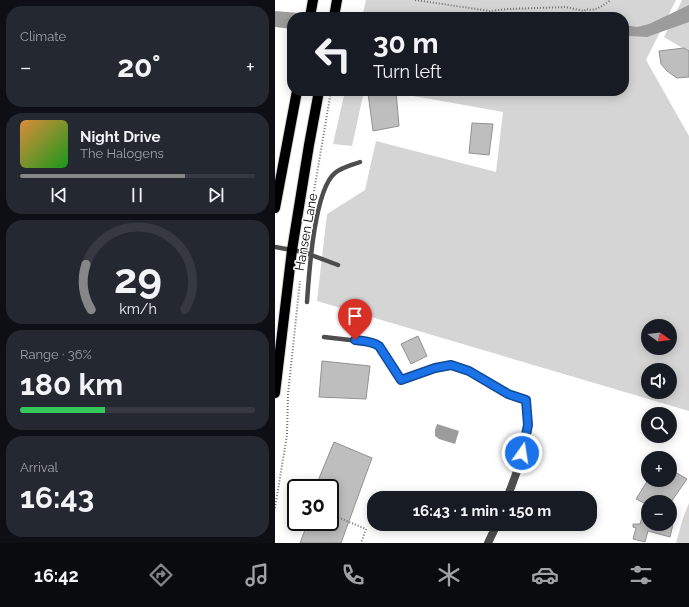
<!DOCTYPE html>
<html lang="en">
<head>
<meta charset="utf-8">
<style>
	:root { --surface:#171b24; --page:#242831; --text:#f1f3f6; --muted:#9ea1a6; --line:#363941; --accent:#858687 }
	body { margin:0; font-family:Raleway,sans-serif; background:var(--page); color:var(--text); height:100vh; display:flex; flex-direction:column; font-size:15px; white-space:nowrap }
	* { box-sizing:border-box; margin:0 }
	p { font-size:13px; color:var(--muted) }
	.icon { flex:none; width:22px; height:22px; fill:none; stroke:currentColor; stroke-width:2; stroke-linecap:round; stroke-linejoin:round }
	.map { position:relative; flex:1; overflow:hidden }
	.details { display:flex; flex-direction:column; gap:6px; padding:6px; background:#0d0f14; width:275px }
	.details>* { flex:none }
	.banner { position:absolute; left:12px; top:12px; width:342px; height:84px; border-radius:16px; box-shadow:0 2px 10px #0003; background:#171b24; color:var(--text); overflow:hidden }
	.needle { width:26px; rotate:105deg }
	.fabs { position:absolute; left:366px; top:319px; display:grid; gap:8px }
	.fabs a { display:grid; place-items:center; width:36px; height:36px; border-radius:50%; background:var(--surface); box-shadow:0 2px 10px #0003; font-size:20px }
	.speed { position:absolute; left:12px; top:479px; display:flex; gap:8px; font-size:20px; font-weight:700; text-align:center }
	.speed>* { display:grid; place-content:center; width:52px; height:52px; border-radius:50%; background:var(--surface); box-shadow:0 2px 10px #0003; line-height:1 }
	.speed .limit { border:2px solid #111; border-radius:6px; background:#fff; color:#111 }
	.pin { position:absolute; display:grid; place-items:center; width:34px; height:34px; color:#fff; margin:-41px -17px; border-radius:50% 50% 50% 0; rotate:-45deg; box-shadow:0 0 4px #0007 }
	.pin .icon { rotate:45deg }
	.me { position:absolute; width:44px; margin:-22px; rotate:13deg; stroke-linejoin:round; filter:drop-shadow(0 0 3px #0008) }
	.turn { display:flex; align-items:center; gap:14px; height:84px; padding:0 20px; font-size:18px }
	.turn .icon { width:52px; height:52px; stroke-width:2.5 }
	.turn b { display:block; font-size:28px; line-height:34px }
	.big { font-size:30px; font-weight:700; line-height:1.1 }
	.details .widget { flex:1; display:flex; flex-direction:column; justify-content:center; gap:6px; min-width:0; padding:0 14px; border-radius:16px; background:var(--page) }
	.details .dial { align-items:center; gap:0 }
	.dial svg { height:104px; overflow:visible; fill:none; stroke:var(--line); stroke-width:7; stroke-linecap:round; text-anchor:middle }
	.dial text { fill:var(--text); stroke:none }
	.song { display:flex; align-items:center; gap:12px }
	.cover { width:48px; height:48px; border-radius:6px; background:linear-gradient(135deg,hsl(30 70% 55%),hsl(120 70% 35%)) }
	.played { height:4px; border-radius:2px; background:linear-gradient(90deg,var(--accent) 70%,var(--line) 70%) }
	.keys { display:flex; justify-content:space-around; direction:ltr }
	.heat { display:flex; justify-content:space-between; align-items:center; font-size:22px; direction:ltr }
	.charge { height:6px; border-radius:3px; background:linear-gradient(90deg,#34c759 36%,var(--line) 0) }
	.trip { position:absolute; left:92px; top:491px; width:230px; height:40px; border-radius:16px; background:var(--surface); box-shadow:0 2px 10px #0003; font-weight:700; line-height:40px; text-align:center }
	.tab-bar { display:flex; height:64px; justify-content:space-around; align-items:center; background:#090b0e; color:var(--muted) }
	.tab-bar .icon { width:28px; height:28px }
	.tab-bar .on { color:var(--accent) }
	.tab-bar b { font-size:18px; color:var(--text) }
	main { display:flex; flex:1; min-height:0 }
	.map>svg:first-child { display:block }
	.green { fill:#d5d5d5; fill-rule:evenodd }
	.water { fill:#9c9c9c }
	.building { fill:#bebebe; stroke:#929292 }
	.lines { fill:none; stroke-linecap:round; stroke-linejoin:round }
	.primary-casing { stroke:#dbdbdb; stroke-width:12 }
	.path { stroke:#707070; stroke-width:2; stroke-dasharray:1 2; stroke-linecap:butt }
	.lane { stroke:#4e4e4e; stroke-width:4.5 }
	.street { stroke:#4e4e4e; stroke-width:8 }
	.primary { stroke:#000; stroke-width:10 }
	.route-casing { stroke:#114b97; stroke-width:10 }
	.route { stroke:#1a73e8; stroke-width:7 }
	.labels { text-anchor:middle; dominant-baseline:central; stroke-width:3; stroke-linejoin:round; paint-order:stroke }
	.street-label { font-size:13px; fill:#000; stroke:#fff }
</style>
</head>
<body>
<main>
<section class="details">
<div class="widget"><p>Climate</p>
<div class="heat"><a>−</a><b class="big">20°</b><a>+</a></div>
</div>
<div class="widget">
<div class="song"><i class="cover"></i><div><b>Night Drive</b><p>The Halogens</p></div></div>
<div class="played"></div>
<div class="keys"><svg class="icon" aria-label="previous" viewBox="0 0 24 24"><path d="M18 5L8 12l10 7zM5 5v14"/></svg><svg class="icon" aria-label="pause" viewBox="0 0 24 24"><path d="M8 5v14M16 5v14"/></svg><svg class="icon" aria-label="next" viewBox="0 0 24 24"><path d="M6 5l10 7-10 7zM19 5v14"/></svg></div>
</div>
<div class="widget dial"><svg viewBox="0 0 100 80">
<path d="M14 69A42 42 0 1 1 86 69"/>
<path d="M14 69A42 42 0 0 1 10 34" stroke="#858687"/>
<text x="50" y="56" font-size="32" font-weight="700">29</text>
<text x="50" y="72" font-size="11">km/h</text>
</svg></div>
<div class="widget"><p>Range · 36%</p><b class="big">180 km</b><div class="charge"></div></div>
<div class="widget"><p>Arrival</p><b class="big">16:43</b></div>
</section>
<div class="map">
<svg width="414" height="543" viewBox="0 0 414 543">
	<rect width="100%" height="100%" fill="#fff"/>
	<g class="green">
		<path d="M91,0H401L371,60L414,136V411L42,301L52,214L90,190L101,141L221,172L228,112L133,95L131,91H349V17H87ZM373,326H395V348H373ZM373,370H395V392H373Z"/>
		<polygon points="407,0 414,0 414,52 389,37"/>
		<polygon points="70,91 89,91 77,146 58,144"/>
		<polygon points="414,503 414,543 401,543 408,518"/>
	</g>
	<g class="water">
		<polygon points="414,5 414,22 372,37 355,36 349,38 349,25 362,27 374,24"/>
		<polygon points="0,11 11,12 84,17 17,17 17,29 0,27"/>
		<polygon points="162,424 184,431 180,444 164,439 160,436 160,430"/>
	</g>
	<g class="building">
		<polygon points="409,48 414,51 414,77 402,78 392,71 386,64 384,51"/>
		<polygon points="104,91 121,91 124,126 98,131 93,93"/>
		<polygon points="197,123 218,124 214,155 194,153"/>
		<polygon points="143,336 152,356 136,364 126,344"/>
		<polygon points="47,361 95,366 91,399 44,397"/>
		<polygon points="59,442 97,458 66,543 25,543 33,522 55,522 55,488 40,488"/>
		<polygon points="395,469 412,479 396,502 373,502 373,505 361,499 373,480 380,483 382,480 395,480"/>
		<polygon points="371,505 373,505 373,524 398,524 395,537 373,531 370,542 358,539 361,528 358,527 358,524 365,524"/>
	</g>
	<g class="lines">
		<defs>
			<g id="primary">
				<polyline points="35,17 38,0"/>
				<polyline points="59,17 62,0"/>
				<polyline points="0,208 22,91"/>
				<polyline points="0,393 17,250 34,145 44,91"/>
			</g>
		</defs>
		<use href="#primary" class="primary-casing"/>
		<g class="path">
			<path d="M140,0L215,11L233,9L291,7L309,11L311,9C321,12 328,5 336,0"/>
			<polyline points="38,197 56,91"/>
			<polyline points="0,508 12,435 13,394 25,281"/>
			<polyline points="55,514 91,529 86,543"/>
		</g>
		<g class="lane">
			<polyline points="0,247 28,252 63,265"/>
			<path d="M32,302C34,274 39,190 60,173C67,167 77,165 85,162"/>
			<polyline points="49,337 101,343 104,346 126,380 160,368 176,365 194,371 233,394 251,400"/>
		</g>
		<g class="street">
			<path d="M232,498C240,477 252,447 253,425C253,417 251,408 251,400"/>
			<polyline points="213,543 222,524"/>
		</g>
		<use href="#primary" class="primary"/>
	</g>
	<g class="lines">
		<defs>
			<path id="route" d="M80,340C88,341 97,341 104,346L126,380L160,368L176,365L194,371L233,394L251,400L253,425L247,453"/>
		</defs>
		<use href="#route" class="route-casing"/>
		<use href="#route" class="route"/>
	</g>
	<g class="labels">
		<g class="street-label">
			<text transform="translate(31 232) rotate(-80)">Hansen Lane</text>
		</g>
	</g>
</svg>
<div class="fabs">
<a><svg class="needle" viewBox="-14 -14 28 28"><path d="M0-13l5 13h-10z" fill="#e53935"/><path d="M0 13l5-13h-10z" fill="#9ea1a6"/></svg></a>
<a><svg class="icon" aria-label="sound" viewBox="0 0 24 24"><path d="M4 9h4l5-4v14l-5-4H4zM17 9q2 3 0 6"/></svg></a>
<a><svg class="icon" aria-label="search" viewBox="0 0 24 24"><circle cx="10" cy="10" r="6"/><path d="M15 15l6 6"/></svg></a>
<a>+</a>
<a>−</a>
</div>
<div class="speed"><div class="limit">30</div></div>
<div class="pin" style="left:80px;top:340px;background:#d93025"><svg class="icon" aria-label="arrive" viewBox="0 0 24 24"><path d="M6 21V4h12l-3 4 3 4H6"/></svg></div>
<svg class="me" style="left:247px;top:453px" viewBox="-20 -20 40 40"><circle r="17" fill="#1a73e8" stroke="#fff" stroke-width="3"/><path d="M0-11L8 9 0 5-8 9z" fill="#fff"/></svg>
<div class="trip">16:43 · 1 min · 150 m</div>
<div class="banner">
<div class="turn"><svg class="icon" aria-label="left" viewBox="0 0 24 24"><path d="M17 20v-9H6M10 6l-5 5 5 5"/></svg><div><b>30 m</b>Turn left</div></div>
</div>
</div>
</main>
<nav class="tab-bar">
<b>16:42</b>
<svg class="icon on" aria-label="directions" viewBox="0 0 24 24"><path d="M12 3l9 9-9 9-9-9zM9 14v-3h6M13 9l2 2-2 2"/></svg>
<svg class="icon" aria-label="music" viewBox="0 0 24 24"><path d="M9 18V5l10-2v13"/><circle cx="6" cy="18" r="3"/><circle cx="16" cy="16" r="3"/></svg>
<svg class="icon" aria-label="phone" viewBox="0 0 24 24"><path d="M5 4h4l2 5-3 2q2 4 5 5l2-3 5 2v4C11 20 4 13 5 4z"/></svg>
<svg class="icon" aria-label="climate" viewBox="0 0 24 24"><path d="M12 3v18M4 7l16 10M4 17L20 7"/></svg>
<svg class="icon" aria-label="car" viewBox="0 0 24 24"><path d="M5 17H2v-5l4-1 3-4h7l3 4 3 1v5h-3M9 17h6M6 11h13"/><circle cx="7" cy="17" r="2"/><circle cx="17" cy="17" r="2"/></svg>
<svg class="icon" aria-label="filters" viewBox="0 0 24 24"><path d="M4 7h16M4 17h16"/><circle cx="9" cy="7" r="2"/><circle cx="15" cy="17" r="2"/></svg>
</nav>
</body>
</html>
